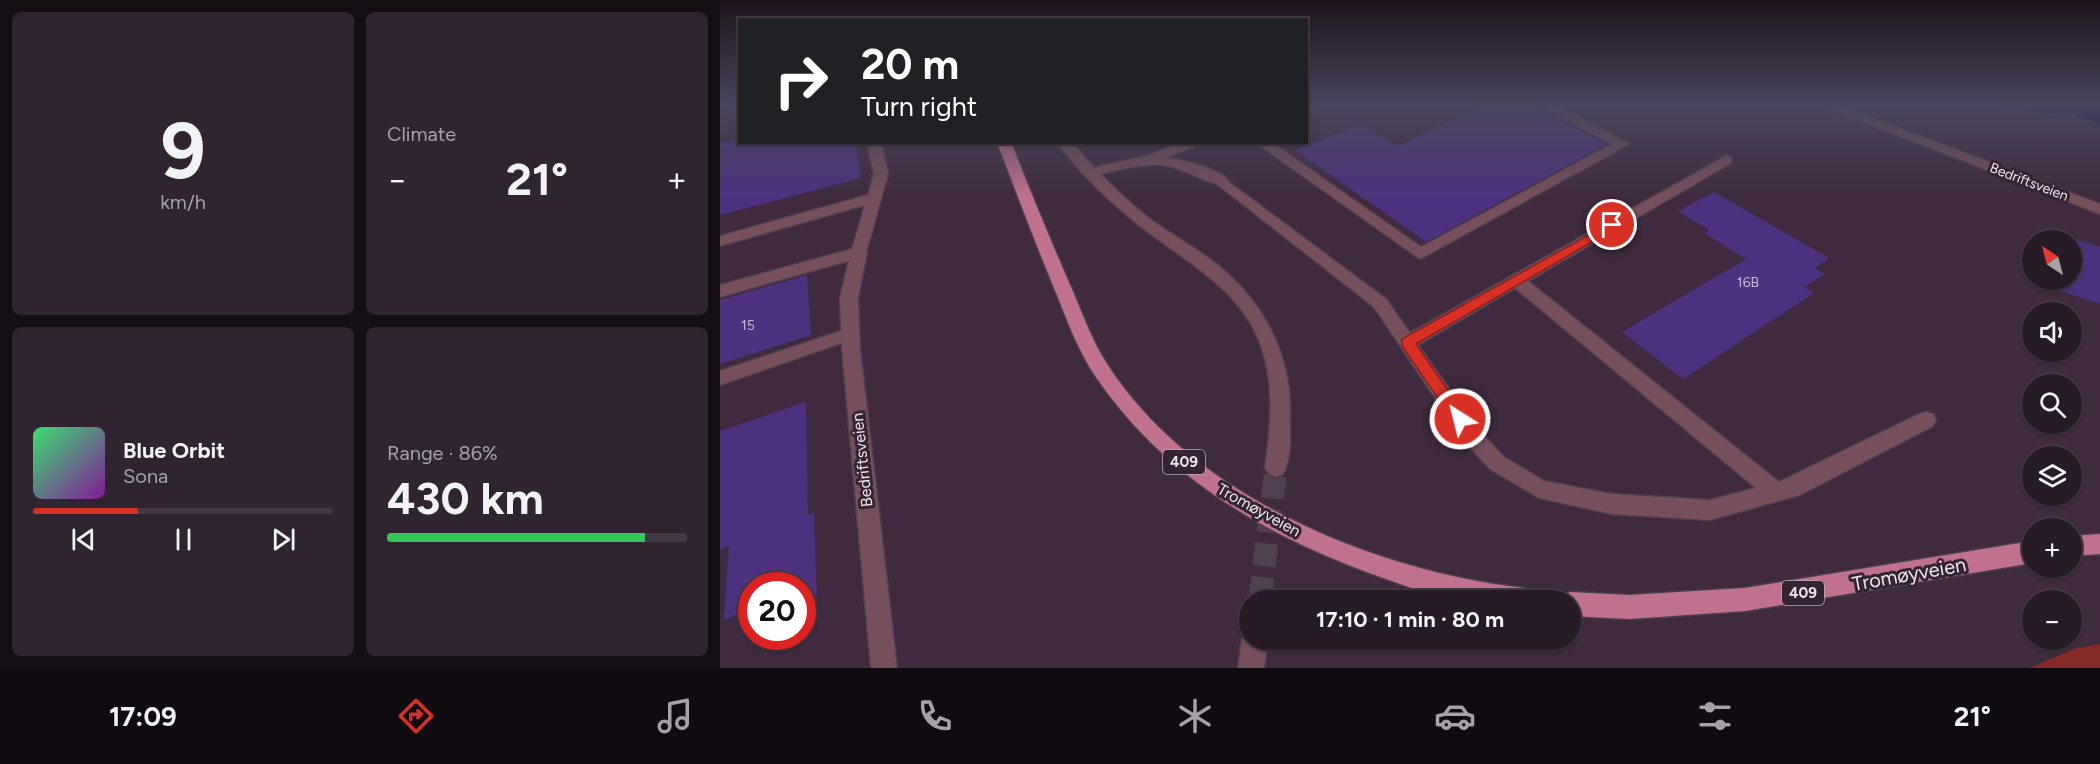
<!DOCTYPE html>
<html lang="en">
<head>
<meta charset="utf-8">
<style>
	:root { --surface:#271b27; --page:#2f242f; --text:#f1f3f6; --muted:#a4a1a7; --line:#433944; --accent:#d93025 }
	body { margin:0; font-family:Figtree,sans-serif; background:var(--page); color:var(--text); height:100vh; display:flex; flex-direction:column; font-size:22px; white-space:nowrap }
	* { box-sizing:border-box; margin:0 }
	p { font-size:20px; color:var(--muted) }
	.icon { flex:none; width:33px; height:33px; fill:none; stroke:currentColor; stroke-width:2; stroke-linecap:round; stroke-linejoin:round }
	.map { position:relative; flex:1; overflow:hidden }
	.side { display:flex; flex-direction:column; gap:12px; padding:12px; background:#150f15; width:720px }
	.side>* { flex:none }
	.top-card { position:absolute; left:18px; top:18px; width:570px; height:126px; border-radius:0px; box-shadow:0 2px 4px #0004,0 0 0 2px var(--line); background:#202124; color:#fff; overflow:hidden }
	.needle { width:39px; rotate:324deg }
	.fabs { position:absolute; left:1302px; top:230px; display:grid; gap:12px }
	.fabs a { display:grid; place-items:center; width:60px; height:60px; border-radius:50%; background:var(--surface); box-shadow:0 2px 4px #0004,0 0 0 2px var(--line); font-size:30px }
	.speed { position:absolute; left:18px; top:572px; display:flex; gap:12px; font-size:30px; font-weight:700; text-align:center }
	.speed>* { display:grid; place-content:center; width:78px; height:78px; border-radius:50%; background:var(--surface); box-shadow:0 2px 4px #0004,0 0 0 2px var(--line); line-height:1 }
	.speed .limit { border:9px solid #d22; background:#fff; color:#111 }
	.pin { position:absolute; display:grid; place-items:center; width:51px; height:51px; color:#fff; margin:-26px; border:3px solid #fff; border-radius:50%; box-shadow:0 2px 6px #0007 }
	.me { position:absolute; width:66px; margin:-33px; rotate:324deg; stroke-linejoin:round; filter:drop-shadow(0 0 4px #0008) }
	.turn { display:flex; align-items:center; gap:21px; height:126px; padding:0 24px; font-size:27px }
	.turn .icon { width:78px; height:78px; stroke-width:2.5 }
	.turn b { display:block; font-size:42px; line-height:51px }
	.big { font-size:45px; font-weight:700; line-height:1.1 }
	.side .tile { flex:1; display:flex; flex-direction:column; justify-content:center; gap:9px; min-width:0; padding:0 21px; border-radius:9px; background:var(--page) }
	.side .dial { align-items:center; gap:0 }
	.dial b { font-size:78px; line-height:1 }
	.song { display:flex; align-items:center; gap:18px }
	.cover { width:72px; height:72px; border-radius:9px; background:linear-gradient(135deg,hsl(140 70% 55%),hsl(290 70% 35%)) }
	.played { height:6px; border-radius:3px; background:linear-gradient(90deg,var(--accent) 35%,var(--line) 35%) }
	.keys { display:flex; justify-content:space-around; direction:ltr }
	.heat { display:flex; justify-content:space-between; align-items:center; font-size:33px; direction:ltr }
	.charge { height:9px; border-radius:4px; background:linear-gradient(90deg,#34c759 86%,var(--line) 0) }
	.side .tiles { flex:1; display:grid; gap:12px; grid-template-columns:repeat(2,1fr) }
	.trip { position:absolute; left:519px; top:590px; width:342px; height:60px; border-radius:30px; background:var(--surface); box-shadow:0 2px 4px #0004,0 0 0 2px var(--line); font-weight:700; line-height:60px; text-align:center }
	.tab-bar { display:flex; height:96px; justify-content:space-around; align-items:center; background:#100b10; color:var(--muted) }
	.tab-bar .icon { width:42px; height:42px }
	.tab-bar .selected { color:var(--accent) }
	.tab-bar b { font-size:27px; color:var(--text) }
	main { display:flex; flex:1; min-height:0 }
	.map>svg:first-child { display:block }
	.built { fill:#3f2a3f; fill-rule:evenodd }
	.green { fill:#842b28 }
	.water { fill:#030046 }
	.building { fill:#4e327f }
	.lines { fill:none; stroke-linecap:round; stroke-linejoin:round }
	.street-tunnel { stroke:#504150; stroke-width:23; stroke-dasharray:23 11; stroke-linecap:butt }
	.lane-casing { stroke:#4e3f4e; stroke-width:3 }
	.street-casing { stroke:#4e3f4e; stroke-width:3 }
	.primary-casing { stroke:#4e3f4e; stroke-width:3 }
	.lane { fill:#764f5d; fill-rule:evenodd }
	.street { fill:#764f5d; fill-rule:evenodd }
	.primary { fill:#c0718f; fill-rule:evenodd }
	.route { fill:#d93025; stroke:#8d1f18; stroke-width:1.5 }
	.labels { text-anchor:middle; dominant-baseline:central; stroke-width:6; stroke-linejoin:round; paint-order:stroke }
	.far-street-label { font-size:14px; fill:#ede3ed; stroke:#342434 }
	.number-label { font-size:14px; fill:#c5b7d2 }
	.shield { fill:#342434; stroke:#b6aab6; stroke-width:1.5 }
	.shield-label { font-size:15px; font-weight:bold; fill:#ede3ed }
	.street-label { font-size:16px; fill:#ede3ed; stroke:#342434 }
	.near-street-label { font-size:20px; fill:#ede3ed; stroke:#342434 }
</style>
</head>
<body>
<main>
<section class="side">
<div class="tiles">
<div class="tile dial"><b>9</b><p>km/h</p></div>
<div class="tile"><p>Climate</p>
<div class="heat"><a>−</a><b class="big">21°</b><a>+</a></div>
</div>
<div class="tile">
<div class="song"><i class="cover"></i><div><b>Blue Orbit</b><p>Sona</p></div></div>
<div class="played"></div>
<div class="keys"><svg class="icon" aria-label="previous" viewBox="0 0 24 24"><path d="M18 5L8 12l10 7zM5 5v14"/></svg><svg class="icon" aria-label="pause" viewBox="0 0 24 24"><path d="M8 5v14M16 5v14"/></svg><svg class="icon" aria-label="next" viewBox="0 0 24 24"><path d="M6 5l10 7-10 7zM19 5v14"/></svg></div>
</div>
<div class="tile"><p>Range · 86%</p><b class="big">430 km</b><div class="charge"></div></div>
</div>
</section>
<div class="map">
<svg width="1380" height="668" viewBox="0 0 1380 668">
	<rect width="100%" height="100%" fill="#342434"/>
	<path class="built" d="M0,104H19L20,142H586L587,104H1284L1281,109L1354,115L1380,124V644L1353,649L1310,668H0ZM1312,240H1352V279H1312ZM1312,312H1352V351H1312ZM1312,384H1352V423H1312ZM1312,456H1352V495H1312ZM1312,528H1352V567H1312ZM32,585H82V636H32ZM530,600H850V639H530ZM1312,600H1352V639H1312Z"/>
	<polygon class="green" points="1380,644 1380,668 1310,668 1353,649"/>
	<polygon class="water" points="1284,104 1380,104 1380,124 1354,115 1281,109"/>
	<g class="building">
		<polygon points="768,104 809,104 887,144 706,242 575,150 642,124 677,146"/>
		<polygon points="0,142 135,142 141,178 0,215"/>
		<polygon points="994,192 1109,258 1095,268 1105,274 1084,287 1094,293 963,379 902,332 1026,259 984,233 989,230 958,211"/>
		<polygon points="1330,231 1380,247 1380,304 1315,282 1316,279 1352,279 1352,240 1327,240"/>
		<polygon points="87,275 91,335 0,364 0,300"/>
		<polygon points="86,402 88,515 94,513 97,610 82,616 82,585 32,585 32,636 37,636 29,639 31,609 4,620 9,546 0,550 0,431"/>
	</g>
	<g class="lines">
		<polyline class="street-tunnel" points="540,600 556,468"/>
		<defs>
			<g id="lane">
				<polygon points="586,104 600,104 586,111"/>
				<polygon points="818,104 834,104 909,144 700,259 535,142 551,142 701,247 892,144"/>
				<polygon points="1097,104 1115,104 1380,204 1380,214"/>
				<polygon points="147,142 161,142 168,174 145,256 0,297 0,285 132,249 145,205 0,246 0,236 148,195 154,174"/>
				<path d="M463,142H484L445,158C464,160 496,167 509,181L507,184C493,188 465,169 449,166C421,162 395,171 369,177L362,173L384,165L424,157Z"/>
				<path d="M1006,156L1011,157V163L808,281L1059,482L1199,414L1206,412L1213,414L1216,420L1213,426L1080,495L990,520L892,514L819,498L770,469L744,441L654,307L651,303L654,299H666L690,333ZM795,288L1036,488L990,500L892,494L824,481L784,457L758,429L698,345Z"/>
				<polygon points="130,328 136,330 139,334 136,338 0,385 0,371"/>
			</g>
			<g id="street">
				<path d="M337,142H351C375,170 401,196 430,219C452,235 476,248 498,265C544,303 572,355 570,416C570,434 572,458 563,474L556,477L549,474L545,468C550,432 554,395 545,359C529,293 470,265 420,226C390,202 360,174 337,142Z"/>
				<polygon points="502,177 666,299 669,303 666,307 654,307 497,184 495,181"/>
				<polygon points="139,247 147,252 138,298 140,349 177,668 151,668 122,349 120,298 131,252"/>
				<polygon points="530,629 530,639 548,639 544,668 518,668 522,639"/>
			</g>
			<g id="primary">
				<path d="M277,142H291C311,193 332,244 354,294C364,318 373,342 387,364C472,496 653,571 804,588L813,592L816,600C792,600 767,602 743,600C713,597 680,584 652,574C542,534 443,475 376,377C359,352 348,323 337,295C316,245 297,194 277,142Z"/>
				<polygon points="1380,534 1380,554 1352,556 1352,536"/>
				<polygon points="1312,541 1312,563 1025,611 909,619 850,616 850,600 840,600 841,596 850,592 909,595 1025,588"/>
			</g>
		</defs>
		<use href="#lane" class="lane-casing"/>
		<use href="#street" class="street-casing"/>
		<use href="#primary" class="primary-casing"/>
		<use href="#lane" class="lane"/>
		<use href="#street" class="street"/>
		<use href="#primary" class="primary"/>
	</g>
	<linearGradient id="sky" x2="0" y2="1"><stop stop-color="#1d141d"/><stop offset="0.53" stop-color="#4a455c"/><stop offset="1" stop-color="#4a455c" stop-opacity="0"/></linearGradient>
	<rect width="1380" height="198" fill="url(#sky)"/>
	<polygon class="route" points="892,222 897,225 896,228 696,344 748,419 740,425 735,423 682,346 682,339"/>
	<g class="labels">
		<g class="far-street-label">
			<text transform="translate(1309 182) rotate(21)">Bedriftsveien</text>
		</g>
		<g class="number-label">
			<text x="1028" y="282">16B</text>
			<text x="28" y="325">15</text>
		</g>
		<g class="shield">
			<rect x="443" y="450" width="42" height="24" rx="4.5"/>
			<rect x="1062" y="581" width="42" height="24" rx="4.5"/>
		</g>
		<g class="shield-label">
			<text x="464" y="462">409</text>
			<text x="1083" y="593">409</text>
		</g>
		<g class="street-label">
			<text transform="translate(142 460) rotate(-96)">Bedriftsveien</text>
			<text transform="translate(539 510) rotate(29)">Tromøyveien</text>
		</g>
		<g class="near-street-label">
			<text transform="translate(1189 574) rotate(-10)">Tromøyveien</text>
		</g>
	</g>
</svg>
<div class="fabs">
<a><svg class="needle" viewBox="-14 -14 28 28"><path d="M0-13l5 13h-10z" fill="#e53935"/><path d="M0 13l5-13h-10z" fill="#a4a1a7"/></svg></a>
<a><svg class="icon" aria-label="sound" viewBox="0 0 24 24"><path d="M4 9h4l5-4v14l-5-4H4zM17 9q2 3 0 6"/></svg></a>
<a><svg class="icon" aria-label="search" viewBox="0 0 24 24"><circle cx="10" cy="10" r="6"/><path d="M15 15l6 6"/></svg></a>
<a><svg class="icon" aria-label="layers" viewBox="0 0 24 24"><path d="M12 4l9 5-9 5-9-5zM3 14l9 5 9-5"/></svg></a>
<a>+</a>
<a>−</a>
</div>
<div class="speed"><div class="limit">20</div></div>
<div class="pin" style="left:892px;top:225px;background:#d93025"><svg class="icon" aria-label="arrive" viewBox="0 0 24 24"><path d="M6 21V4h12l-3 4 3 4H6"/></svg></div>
<svg class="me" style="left:740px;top:419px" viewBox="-20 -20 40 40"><circle r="17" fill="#d93025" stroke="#fff" stroke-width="3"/><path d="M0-11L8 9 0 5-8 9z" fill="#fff"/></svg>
<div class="trip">17:10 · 1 min · 80 m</div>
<div class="top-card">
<div class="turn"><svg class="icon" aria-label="right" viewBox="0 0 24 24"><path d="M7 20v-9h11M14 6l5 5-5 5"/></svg><div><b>20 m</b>Turn right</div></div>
</div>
</div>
</main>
<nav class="tab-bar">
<b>17:09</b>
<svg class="icon selected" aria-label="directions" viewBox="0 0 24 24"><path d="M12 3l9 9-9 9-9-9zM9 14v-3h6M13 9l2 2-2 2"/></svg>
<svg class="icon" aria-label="music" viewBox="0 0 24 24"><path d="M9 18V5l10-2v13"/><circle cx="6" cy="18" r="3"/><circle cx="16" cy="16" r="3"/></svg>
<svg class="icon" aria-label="phone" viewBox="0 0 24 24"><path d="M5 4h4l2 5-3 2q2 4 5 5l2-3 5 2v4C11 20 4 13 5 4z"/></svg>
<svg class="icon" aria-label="climate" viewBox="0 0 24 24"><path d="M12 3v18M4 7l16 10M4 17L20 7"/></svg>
<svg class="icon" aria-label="car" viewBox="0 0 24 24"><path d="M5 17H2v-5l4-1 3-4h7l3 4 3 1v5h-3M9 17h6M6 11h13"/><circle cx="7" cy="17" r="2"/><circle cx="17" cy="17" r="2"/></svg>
<svg class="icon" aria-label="filters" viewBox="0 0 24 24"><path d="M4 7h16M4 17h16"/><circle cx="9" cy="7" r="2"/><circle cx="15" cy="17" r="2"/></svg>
<b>21°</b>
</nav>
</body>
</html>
